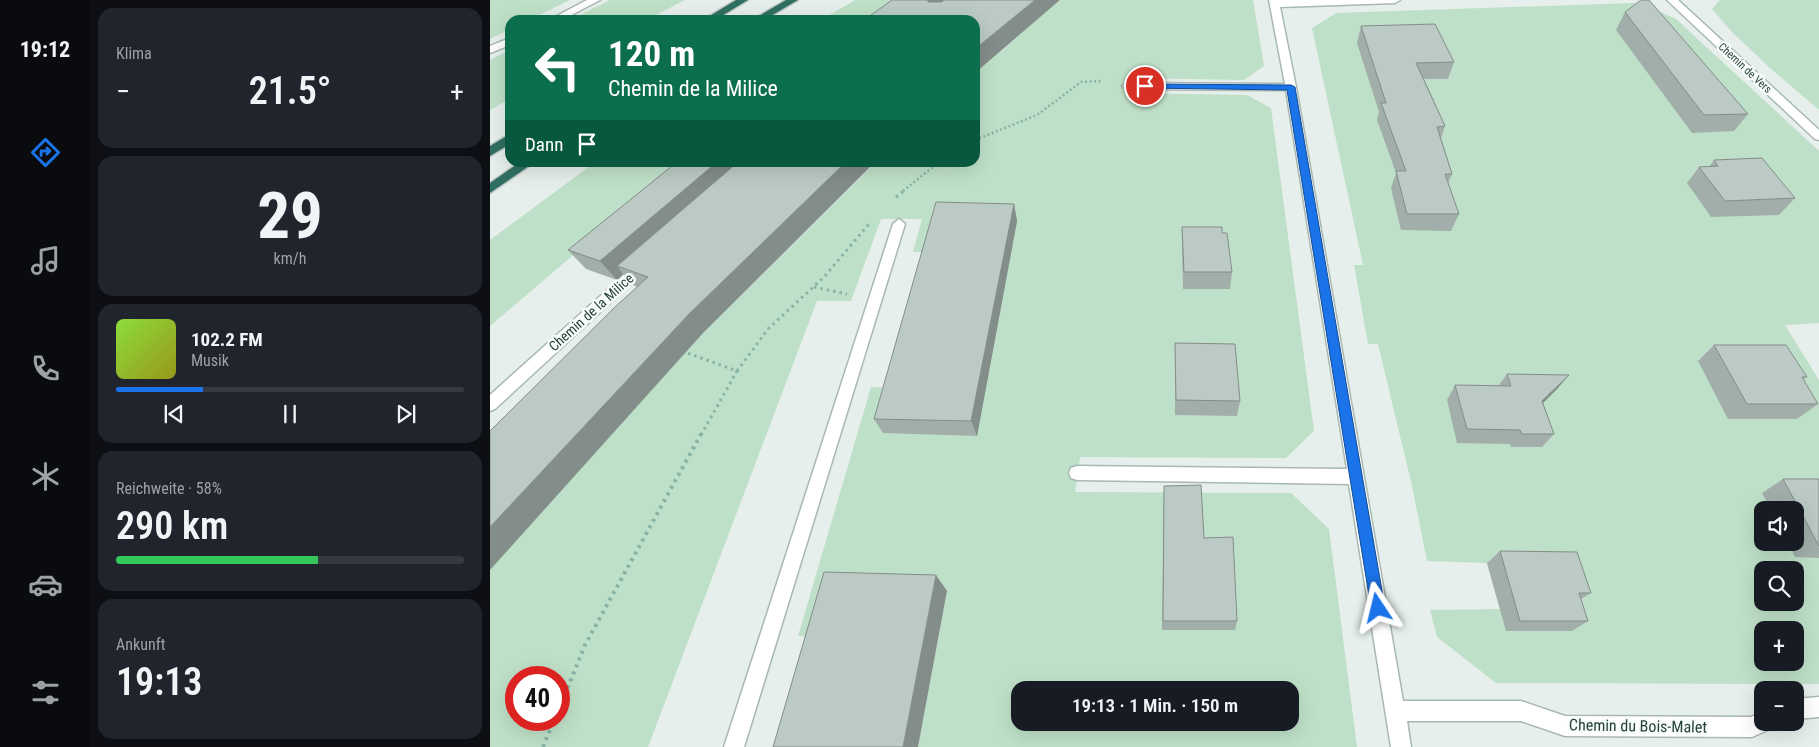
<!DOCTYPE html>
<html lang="de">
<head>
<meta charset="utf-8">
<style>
	:root { --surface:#171b24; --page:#20242c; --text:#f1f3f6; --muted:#9ea1a6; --line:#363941; --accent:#1a73e8 }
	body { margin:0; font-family:"Roboto Condensed",sans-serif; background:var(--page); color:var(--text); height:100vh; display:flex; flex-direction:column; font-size:19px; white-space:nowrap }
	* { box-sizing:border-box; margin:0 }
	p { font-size:16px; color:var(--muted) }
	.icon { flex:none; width:28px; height:28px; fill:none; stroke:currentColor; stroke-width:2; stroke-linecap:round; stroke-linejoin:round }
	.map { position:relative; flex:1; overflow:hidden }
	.drawer { display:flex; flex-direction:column; gap:8px; padding:8px; background:#0d0f14; width:400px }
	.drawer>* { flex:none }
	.guide { position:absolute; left:15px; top:15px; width:475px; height:152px; border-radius:15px; box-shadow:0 5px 20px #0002; background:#0b6e4f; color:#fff; overflow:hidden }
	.tools { position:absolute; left:1264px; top:501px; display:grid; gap:10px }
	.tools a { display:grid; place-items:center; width:50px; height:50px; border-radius:10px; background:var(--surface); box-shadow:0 5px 20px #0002; font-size:25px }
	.speed { position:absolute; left:15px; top:666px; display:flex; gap:10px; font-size:25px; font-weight:700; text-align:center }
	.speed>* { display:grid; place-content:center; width:65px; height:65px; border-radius:50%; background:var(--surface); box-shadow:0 5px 20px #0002; line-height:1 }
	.speed .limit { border:8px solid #d22; background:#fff; color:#111 }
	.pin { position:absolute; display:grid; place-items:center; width:42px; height:42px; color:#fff; margin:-21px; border:2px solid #fff; border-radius:50%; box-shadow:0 1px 5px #0007 }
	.me { position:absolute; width:55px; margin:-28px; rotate:350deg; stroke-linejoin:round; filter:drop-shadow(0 0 4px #0008) }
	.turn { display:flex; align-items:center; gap:18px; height:105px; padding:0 20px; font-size:22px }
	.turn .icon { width:65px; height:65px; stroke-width:2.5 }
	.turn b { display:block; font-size:35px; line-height:42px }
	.then { display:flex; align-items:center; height:48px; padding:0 20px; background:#0003; gap:10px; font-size:19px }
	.big { font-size:38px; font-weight:600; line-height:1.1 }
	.drawer .tile { flex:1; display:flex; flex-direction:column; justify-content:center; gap:8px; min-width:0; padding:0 18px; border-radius:15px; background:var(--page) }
	.drawer .dial { align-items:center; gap:0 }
	.dial b { font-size:65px; line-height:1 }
	.song { display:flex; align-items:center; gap:15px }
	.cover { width:60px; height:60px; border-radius:8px; background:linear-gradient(135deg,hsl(90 70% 55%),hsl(60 70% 35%)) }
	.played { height:5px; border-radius:2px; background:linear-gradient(90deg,var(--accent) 25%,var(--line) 25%) }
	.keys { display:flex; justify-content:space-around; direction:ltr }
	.heat { display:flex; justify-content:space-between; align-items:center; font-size:28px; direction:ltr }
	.charge { height:8px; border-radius:4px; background:linear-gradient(90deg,#34c759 58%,var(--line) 0) }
	.trip { position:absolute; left:521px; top:681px; width:288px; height:50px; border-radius:15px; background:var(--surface); box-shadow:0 5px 20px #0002; font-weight:600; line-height:50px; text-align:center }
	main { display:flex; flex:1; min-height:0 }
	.tab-bar { display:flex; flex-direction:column; width:90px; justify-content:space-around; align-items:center; background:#090b0e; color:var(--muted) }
	.tab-bar .icon { width:35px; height:35px }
	.tab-bar .active { color:var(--accent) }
	.tab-bar b { font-size:22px; color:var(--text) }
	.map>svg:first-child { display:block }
	.green { fill:#bfe0c8; fill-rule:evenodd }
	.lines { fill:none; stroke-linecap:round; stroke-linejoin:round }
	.minor-casing { stroke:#a8b8b2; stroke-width:3 }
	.highway-casing { stroke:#c2cac8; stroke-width:3 }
	.path-far2 { stroke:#86b3a5; stroke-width:2.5; stroke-dasharray:2 2.5; stroke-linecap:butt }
	.path-far1 { stroke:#86b3a5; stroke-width:3; stroke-dasharray:2.5 4; stroke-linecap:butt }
	.path { stroke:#86b3a5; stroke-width:4; stroke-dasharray:3 4.5; stroke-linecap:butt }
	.minor { fill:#fff; fill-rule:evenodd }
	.highway { fill:#2f6f62; fill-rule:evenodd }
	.wall { fill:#a1aea9 }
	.shaded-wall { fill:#838d89 }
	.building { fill:#bbcac4; stroke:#838d89 }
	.route { fill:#1a73e8; stroke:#114b97 }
	.labels { text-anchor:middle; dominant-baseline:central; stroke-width:5; stroke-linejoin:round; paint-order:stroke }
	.far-street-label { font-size:11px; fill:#24423a; stroke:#f7fbf9 }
	.street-label { font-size:14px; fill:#24423a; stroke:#f7fbf9 }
	.near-street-label { font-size:16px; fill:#24423a; stroke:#f7fbf9 }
</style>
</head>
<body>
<main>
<nav class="tab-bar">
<b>19:12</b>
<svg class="icon active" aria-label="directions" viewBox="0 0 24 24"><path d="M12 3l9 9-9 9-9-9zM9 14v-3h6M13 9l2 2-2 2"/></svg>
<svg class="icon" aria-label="music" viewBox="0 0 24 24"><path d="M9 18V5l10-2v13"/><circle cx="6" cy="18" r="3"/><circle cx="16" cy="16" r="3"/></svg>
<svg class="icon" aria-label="phone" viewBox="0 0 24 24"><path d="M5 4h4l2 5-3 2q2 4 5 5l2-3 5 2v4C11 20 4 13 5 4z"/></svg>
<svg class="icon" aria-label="climate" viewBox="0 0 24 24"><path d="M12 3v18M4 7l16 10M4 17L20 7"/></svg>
<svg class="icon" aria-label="car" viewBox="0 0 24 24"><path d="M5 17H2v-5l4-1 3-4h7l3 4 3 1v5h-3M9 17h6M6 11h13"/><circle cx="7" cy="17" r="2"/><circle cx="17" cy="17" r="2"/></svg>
<svg class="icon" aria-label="filters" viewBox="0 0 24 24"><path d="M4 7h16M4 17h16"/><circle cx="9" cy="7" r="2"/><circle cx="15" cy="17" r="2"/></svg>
</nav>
<section class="drawer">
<div class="tile"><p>Klima</p>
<div class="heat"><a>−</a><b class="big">21.5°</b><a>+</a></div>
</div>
<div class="tile dial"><b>29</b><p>km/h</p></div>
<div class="tile">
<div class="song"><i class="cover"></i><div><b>102.2 FM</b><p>Musik</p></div></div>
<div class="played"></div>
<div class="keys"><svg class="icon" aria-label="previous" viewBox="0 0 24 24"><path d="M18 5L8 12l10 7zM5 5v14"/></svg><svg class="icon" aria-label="pause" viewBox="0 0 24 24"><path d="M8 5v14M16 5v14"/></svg><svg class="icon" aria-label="next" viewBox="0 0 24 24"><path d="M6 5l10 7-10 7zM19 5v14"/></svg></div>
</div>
<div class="tile"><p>Reichweite · 58%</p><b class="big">290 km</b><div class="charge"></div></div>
<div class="tile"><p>Ankunft</p><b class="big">19:13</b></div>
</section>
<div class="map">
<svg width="1329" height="747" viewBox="0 0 1329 747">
	<rect width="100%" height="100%" fill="#e6efeb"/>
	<g class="green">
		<polygon points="0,0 80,0 39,20 20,20 20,29 0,39"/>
		<polygon points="120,0 195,0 156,20 80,20"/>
		<polygon points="365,0 409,0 380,20 331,20"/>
		<path d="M570,0H763L774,66L754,80L637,78V93L757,95L781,108L824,431L796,458L590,457L585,492L801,493L839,529L867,747H428L457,591L337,637L308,636L381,387L405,388L442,252H423L432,219H391L361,301H327L158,747H0V569L208,338L385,163L485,162V73ZM26,678H69V720H26ZM530,690H800V722H530Z"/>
		<polygon points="1230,0 1329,0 1329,110 1280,68 1243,33 1222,9"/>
		<path d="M1144,3L1162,8L1186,19L1329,151V323L1295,325L1329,380V684L1006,683L947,637L940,610L1010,609L997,563L937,561L922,486L888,344H878L864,265H873L822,28L846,13ZM1272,510H1305V542H1272ZM1272,570H1305V602H1272ZM1272,630H1305V662H1272Z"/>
		<polygon points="20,50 20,99 0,110 0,60"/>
		<polygon points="104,163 191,163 0,326 0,240"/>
	</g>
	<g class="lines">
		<defs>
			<g id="minor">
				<polygon points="97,0 110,0 72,20 59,20"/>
				<polygon points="779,0 910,0 905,3 790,7 806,87 913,701 1031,701 1075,716 1261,717 1272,712 1272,722 1283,722 1280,729 1262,737 1075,736 1031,721 917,721 921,747 901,747 859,484 587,480 581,478 579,473 581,468 587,466 857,469 796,90 637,89 632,86 637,83 795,84"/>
				<polygon points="1177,0 1188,0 1329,130 1329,140 1325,139"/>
				<polygon points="20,38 20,45 0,53 0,46"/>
				<polygon points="409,219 415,224 254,747 234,747 403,224"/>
				<polygon points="152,261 157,263 159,266 157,269 5,409 0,411 0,395 147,263"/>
				<polygon points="1329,697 1329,717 1305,719 1305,699"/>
			</g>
			<g id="highway">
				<polygon points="246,0 258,0 225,20 213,20"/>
				<polygon points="296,0 308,0 274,20 262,20"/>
				<polygon points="20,134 20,144 0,156 0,146"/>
				<polygon points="30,162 45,162 0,193 0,183"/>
			</g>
		</defs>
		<use href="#minor" class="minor-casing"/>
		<use href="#highway" class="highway-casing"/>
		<g class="path-far2">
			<polyline points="485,140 547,115 591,82 613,81"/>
			<polyline points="413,191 449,162"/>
		</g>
		<g class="path-far1">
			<polyline points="406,197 415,190"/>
			<polyline points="324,287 357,294"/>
			<polyline points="192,351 247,371 278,329 334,277 379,224"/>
			<polyline points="211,435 247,371"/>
		</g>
		<g class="path">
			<polyline points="69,709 95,645 211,434"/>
			<polyline points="53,747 64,720"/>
		</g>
		<use href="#minor" class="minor"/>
		<use href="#highway" class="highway"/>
	</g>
	<g class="wall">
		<polygon points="1135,12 1258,114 1244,131 1202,133 1126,30"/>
		<polygon points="871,26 964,62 958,79 934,79 955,126 951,138 962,174 958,183 969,214 961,231 911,230 901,188 906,173 887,120 889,112 867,43"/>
		<polygon points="1224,160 1305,198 1289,215 1221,217 1197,183 1209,167 1220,166"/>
		<polygon points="187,162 385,162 214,332 147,287 143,285 133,274 127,280 96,269 78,250"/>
		<polygon points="524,204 527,221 487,436 393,433 384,419"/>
		<polygon points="692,227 732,233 742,272 740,289 693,289 692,244"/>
		<polygon points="685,343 750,401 747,416 685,415"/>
		<polygon points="1224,345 1317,377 1313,379 1328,404 1307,419 1238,419 1208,361"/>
		<polygon points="1017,374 1079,375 1067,389 1053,403 1064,434 1052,447 1021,447 1020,444 967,443 957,400 965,385 1009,385"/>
		<polygon points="1293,479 1329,479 1329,558 1305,557 1298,542 1305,542 1305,510 1281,510 1272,493"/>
		<polygon points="674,486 747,621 745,630 672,630"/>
		<polygon points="1010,551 1101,593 1091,599 1098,621 1082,631 1016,631 997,563"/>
	</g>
	<g class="shaded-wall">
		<polygon points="438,0 465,0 443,20"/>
		<polygon points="545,0 570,0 485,73 485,49"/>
		<polygon points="227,162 262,162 127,266 133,274 127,280 110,261"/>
		<polygon points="356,162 385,162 214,332 0,570 0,527 199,314"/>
		<polygon points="524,204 527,221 487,436 481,421"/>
		<polygon points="1079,375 1067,389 1041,415 1052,401"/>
		<polygon points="446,575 457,591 428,747 413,747"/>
	</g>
	<g class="building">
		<polygon points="402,0 438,0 438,2 451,2 454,0 545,0 485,49 485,20 374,20"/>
		<polygon points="1151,0 1159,0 1258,114 1214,115 1135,12"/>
		<polygon points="945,24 964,62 926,63 955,126 947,127 962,174 955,174 969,214 917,214 906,171 916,171 891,103 896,103 871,26"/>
		<polygon points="1272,158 1305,198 1235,201 1209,167 1228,166 1224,160"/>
		<polygon points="187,162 227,162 110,261 78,250"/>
		<polygon points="248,162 356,162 199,314 0,527 0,431 125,307 158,277 127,266"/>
		<polygon points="446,202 524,204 481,421 384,419"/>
		<polygon points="692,227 732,227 732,233 737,233 742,272 694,272"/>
		<polygon points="685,343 745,344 750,401 686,400"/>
		<polygon points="1224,345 1296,345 1317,377 1312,377 1328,404 1257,404"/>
		<polygon points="1017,374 1079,375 1052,401 1064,434 1032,434 1030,430 977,429 965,385 1021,386"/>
		<polygon points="1293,479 1329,479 1329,546"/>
		<polygon points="711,485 714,538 743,537 747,621 673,621 674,486"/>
		<polygon points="1010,551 1087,552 1101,593 1089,593 1098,621 1030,621"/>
		<polygon points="334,572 446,575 413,747 283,747"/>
	</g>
	<polygon class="route" points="652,84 801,85 805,87 895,608 893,613 888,615 883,613 881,608 797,90 655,88 651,86"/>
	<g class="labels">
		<g class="far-street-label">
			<text transform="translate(1255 68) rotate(43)">Chemin de Vers</text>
		</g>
		<g class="street-label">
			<text transform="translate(101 312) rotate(-42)">Chemin de la Milice</text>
		</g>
		<g class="near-street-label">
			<text transform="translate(1148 726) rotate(1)">Chemin du Bois-Malet</text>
		</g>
	</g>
</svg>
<div class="tools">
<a><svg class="icon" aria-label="sound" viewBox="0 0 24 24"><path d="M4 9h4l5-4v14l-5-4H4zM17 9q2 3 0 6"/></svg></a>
<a><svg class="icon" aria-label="search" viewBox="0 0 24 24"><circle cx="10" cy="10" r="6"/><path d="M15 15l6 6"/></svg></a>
<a>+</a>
<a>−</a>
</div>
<div class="speed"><div class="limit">40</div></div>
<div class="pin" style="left:655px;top:86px;background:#d93025"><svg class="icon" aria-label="arrive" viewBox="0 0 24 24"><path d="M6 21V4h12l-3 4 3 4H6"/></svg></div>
<svg class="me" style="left:888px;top:608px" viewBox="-20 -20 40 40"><path d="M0-17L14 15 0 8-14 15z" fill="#1a73e8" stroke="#fff" stroke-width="4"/></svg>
<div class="trip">19:13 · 1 Min. · 150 m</div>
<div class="guide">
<div class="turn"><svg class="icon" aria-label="left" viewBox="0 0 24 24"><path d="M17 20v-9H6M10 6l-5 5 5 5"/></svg><div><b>120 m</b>Chemin de la Milice</div></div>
<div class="then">Dann<svg class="icon" aria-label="arrive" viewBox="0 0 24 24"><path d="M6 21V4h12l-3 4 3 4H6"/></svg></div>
</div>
</div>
</main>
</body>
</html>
